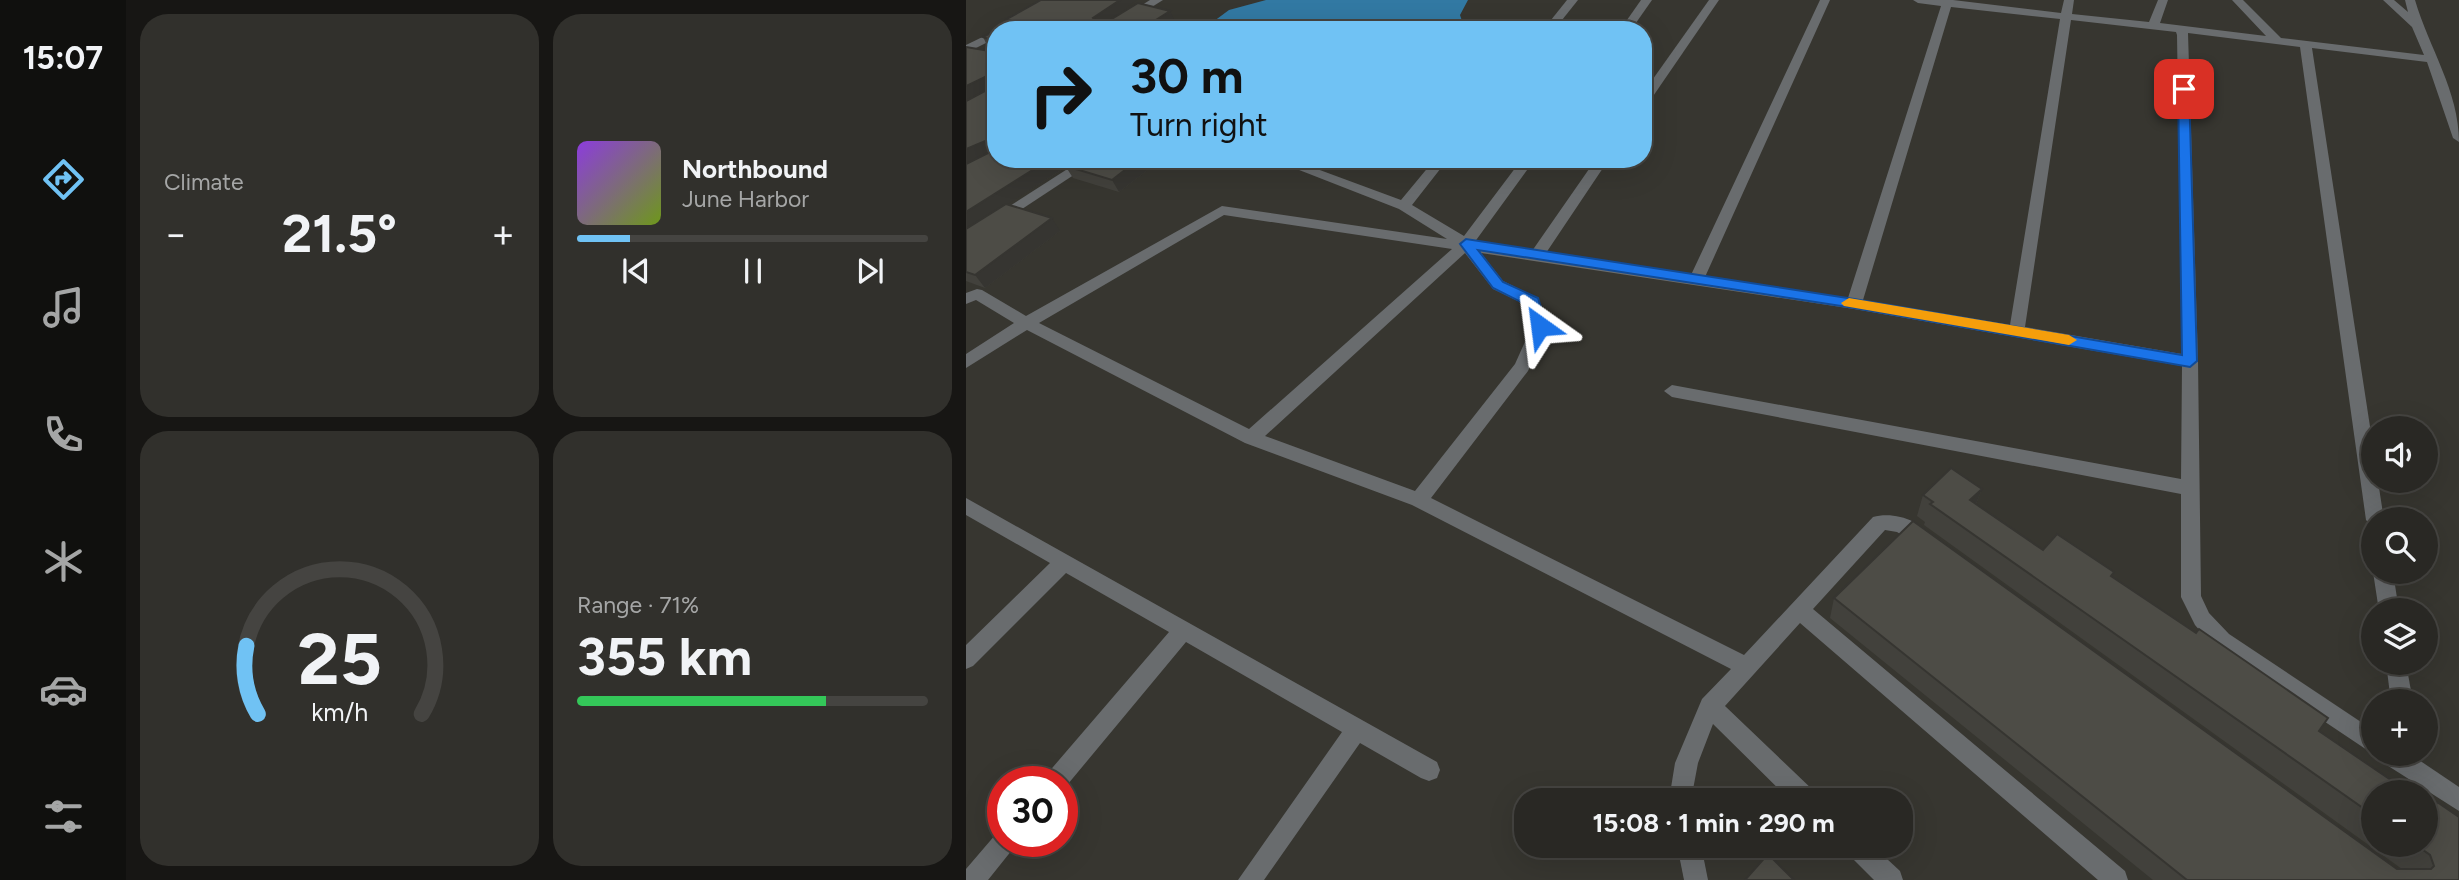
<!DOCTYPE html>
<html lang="en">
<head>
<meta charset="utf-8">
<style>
	:root { --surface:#292824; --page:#31302c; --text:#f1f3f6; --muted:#a5a6a6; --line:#454441; --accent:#70c2f4 }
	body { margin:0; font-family:Figtree,sans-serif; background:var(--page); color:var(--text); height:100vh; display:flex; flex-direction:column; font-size:26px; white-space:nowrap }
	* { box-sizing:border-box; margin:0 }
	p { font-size:23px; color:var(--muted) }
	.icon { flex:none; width:38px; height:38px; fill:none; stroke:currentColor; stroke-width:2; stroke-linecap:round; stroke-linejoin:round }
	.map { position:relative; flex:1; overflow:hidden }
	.panel { display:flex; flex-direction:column; gap:14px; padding:14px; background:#171614; width:840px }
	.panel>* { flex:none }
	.guide { position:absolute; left:21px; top:21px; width:665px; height:147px; border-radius:28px; box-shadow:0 7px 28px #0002,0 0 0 2px var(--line); background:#70c2f4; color:#111; overflow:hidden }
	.controls { position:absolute; left:1395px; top:416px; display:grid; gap:14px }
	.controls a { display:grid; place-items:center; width:77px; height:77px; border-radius:50%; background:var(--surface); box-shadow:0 7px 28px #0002,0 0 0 2px var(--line); font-size:35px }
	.speed { position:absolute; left:21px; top:766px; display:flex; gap:14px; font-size:35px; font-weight:700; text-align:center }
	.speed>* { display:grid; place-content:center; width:91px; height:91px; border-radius:50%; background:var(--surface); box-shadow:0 7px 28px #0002,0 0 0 2px var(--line); line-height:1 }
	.speed .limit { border:10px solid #d22; background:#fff; color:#111 }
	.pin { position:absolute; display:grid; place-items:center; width:60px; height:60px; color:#fff; margin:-30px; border-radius:14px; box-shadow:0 4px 10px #0006 }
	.me { position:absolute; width:77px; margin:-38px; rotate:329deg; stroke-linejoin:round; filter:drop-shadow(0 0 5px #0008) }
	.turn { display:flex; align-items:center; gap:24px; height:147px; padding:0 28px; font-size:32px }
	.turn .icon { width:91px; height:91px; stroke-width:2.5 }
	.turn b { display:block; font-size:49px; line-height:60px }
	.big { font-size:52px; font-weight:700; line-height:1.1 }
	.panel .card { flex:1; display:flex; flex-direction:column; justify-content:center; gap:10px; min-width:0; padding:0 24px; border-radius:28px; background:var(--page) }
	.panel .dial { align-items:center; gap:0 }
	.dial svg { height:182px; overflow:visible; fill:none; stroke:var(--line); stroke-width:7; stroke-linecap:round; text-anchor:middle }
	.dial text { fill:var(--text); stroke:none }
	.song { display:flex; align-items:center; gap:21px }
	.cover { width:84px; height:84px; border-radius:10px; background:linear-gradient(135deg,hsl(270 70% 55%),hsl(80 70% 35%)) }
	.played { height:7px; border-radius:4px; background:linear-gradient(90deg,var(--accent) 15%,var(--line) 15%) }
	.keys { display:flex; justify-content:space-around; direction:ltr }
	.heat { display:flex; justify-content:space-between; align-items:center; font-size:38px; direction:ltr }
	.charge { height:10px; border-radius:5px; background:linear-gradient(90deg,#34c759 71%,var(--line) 0) }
	.panel .tiles { flex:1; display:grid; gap:14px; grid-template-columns:repeat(2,1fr) }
	.trip { position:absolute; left:548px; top:788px; width:399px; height:70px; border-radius:28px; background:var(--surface); box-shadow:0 7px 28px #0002,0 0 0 2px var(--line); font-weight:700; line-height:70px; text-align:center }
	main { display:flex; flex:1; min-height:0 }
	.tab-bar { display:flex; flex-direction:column; width:126px; justify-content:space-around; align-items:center; background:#10100e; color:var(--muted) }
	.tab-bar .icon { width:49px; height:49px }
	.tab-bar .selected { color:var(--accent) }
	.tab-bar b { font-size:32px; color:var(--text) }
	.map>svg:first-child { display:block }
	.water { fill:#3279a3 }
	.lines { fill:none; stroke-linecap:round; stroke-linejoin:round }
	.minor { fill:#696c6e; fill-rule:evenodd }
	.wall { fill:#42413c }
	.shaded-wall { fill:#363531 }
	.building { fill:#4d4c46; stroke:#363531; stroke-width:2 }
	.route { fill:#1a73e8; stroke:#114b97; stroke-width:2 }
	.slow { fill:#f59e0b }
</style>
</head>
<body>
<main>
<nav class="tab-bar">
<b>15:07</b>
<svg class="icon selected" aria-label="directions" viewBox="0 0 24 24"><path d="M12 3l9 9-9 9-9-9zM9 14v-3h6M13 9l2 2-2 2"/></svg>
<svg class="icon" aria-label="music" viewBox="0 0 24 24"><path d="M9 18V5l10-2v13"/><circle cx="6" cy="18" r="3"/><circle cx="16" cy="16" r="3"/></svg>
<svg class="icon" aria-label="phone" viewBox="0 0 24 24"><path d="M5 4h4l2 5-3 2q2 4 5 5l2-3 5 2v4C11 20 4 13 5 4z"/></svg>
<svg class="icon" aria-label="climate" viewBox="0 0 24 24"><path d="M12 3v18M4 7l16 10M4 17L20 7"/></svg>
<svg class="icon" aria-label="car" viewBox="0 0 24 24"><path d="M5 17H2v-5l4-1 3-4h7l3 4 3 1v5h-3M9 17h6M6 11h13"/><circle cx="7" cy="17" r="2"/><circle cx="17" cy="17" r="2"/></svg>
<svg class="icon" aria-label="filters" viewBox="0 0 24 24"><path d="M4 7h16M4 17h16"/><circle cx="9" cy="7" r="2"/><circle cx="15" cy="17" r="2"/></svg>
</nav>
<section class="panel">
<div class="tiles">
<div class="card"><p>Climate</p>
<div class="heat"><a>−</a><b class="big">21.5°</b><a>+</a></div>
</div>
<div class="card">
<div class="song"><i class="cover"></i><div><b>Northbound</b><p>June Harbor</p></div></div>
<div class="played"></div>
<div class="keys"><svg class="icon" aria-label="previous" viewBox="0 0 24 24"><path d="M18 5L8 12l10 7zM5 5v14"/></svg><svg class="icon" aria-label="pause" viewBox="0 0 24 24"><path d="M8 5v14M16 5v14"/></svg><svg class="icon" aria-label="next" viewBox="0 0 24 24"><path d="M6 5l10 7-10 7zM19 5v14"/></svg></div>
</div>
<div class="card dial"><svg viewBox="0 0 100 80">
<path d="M14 69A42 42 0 1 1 86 69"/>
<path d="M14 69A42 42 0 0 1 9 39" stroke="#70c2f4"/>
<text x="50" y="56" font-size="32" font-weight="700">25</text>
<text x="50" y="72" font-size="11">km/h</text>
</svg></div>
<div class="card"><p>Range · 71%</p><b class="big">355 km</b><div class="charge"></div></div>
</div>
</section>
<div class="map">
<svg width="1493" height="880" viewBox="0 0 1493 880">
	<rect width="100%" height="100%" fill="#373630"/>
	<polygon class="water" points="300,0 502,0 494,15 499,30 236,30 263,10"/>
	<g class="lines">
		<g class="minor">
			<polygon points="184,0 197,0 149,30 136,30"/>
			<polygon points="601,0 612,0 588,30 577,30"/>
			<polygon points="675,0 686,0 665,30 654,30"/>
			<polygon points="743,0 753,0 681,105 677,106 677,93"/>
			<path d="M854,0H864L739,277L882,298L975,6L952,3L947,0H987L1095,13L1098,0H1108L1106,14L1183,22L1192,0H1202L1194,23L1300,36L1266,0H1277L1315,38L1458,55L1446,27L1417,0H1428L1442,12L1439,0H1449C1463,48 1493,91 1493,142L1487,138L1461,62L1346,48L1407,446V481H1412L1418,520H1407V527L1400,520L1334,47L1222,33L1232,361L1235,596L1243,613L1263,634L1407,730V754L1249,648L1229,625L1215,597V494L706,397L698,391L706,385L1215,479L1216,366L888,309L515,253L537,281L572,298L582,326L562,371L465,498L778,655L907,517C927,511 957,520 967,540L964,546L957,548L931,532L919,530L847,609L1159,871L1162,880H1132L834,623L759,706L849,792L852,800H824L747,724L732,763L725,800H703L709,763L736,699L765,669L446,505L279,443L61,330L0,368V354L48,323L10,300L0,304V293L11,289L16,290L60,316L256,206L481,239L433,209L305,159H324L435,200L469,159H482L446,205L498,236L556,159H569L508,243L566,251L630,159H643L580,253L725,275ZM985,7L1094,19L1044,325L897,300ZM1105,20L1210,32L1211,35L1216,354L1059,327ZM258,215L486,249L283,429L73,323ZM499,253L527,289L560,305L566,326L549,364L449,491L299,436Z"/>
			<polygon points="31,30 30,38 0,53 0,45"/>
			<polygon points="117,159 132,159 0,246 0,234"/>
			<polygon points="0,498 471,762 474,770 471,778 463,781 455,778 394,743 298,880 272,880 376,732 220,642 97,790 96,782 78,782 81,774 203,632 100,573 7,666 0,669 0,645 84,563 0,515"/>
			<polygon points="1407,572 1427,572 1433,611 1413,611"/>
			<polygon points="1420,663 1440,663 1447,702 1425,702"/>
			<polygon points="1413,754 1444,754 1493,787 1493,811 1416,762"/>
			<polygon points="37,831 37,842 50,842 46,850 22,880 0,880 0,869 30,834"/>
			<polygon points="711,845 735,845 742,880 718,880"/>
			<polygon points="877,845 906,845 934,871 937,880 908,880 881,853"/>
		</g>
	</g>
	<g class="wall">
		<polygon points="30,30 30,159 196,159 153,192 107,178 100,167 41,204 94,231 19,288 0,281 0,47 24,51 17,37"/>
		<polygon points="1016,489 1010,504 1077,550 1145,576 1353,731 1407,793 1407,845 1460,845 1464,806 1471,802 1493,880 1187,880 864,618 868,598 1431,869 1436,869 958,525 959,522 951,516 957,495"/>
	</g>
	<g class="shaded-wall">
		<polygon points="152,0 171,0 160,8 161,11 133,30 127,18"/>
		<polygon points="204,11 210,23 199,30 174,30"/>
		<polygon points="23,75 30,86 0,103 0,86"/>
		<polygon points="24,139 24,144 30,152 0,166 0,149"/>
		<polygon points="84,159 112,159 0,231 0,212"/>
		<polygon points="173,159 196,159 153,192 146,180"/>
		<polygon points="86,218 94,231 19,288 9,275"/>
		<polygon points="1016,489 1007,511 1004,500"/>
	</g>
	<g class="building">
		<polygon points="75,0 154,0 127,18 130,21 144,20 172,3 204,11 174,30 30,30 46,21 41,19"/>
		<polygon points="30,30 30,159 84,159 0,212 0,164 28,150 29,146 24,144 24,139 0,149 0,101 23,89 23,75 0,86 0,47 24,51 25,40 17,37"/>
		<polygon points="109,159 173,159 146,180 100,166"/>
		<polygon points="40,204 86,218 9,275 0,272 0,229"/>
		<polygon points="985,468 1016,489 1004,500 1077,550 1091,534 1148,572 1145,576 1230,633 1233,629 1362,718 1353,731 1444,793 1407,793 1407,815 964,504 967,502 957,495"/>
		<polygon points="947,521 1431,869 1465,869 1468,866 1464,855 1450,845 1460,845 1460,803 1468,809 1471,802 1493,817 1493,880 1221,880 868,598"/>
		<polygon points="802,854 828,880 779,880"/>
	</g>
	<polygon class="route" points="1218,86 1223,89 1231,361 1224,367 888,308 512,250 537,282 572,298 581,326 574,331 567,326 561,305 527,288 494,244 500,239 888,299 1216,355 1212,89"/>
	<polygon class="slow" points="883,298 1103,335 1111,340 1103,345 878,306 875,303"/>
</svg>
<div class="controls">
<a><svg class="icon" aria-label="sound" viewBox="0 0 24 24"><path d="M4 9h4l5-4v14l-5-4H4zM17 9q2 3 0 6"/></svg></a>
<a><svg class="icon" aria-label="search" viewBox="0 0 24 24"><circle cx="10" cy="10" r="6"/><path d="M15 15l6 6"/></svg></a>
<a><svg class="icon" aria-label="layers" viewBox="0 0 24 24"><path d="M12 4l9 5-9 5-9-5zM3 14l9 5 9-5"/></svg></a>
<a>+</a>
<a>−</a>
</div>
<div class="speed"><div class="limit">30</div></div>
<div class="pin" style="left:1218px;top:89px;background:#d93025"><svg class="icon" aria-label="arrive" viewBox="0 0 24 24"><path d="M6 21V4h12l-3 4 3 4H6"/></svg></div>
<svg class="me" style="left:574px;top:326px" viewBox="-20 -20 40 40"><path d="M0-17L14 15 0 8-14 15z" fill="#1a73e8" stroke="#fff" stroke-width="4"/></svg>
<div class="trip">15:08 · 1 min · 290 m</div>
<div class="guide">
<div class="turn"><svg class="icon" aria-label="right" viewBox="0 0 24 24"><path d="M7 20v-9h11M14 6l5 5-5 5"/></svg><div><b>30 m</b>Turn right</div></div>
</div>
</div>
</main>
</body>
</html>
